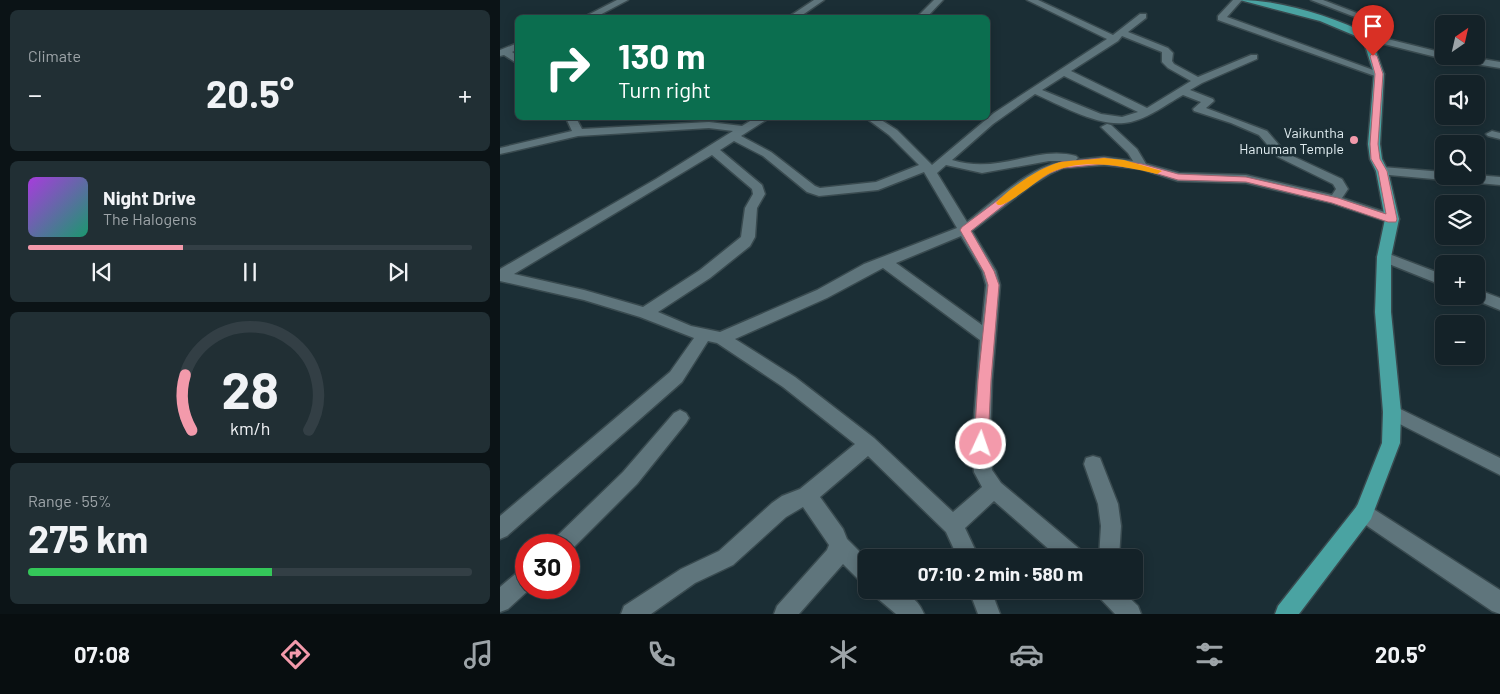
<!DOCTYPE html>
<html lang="en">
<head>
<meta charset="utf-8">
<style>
	:root { --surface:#142228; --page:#212f34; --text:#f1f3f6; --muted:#9da4a8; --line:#333f45; --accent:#f39aab }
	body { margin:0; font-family:Barlow,sans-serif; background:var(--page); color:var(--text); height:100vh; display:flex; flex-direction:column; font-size:19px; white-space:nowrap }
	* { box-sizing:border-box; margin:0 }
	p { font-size:16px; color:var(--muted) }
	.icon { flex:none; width:28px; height:28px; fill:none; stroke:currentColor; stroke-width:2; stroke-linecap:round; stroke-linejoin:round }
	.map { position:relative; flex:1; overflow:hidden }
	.sheet { display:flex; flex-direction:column; gap:10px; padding:10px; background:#0b1316; width:500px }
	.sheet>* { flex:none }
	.top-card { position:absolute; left:15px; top:15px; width:475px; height:105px; border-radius:8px; box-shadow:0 2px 12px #0003,0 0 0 1px var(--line); background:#0b6e4f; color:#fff; overflow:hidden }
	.needle { width:32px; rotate:34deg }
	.buttons { position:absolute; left:935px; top:15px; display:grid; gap:10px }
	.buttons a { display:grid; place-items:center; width:50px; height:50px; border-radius:8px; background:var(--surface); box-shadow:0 2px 12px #0003,0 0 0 1px var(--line); font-size:25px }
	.speed { position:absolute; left:15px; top:534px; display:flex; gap:10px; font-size:25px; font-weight:700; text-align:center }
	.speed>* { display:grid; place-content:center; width:65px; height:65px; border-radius:50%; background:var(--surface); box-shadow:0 2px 12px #0003,0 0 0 1px var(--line); line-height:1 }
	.speed .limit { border:8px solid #d22; background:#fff; color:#111 }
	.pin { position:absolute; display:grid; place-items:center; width:42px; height:42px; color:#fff; margin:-51px -21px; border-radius:50% 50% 50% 0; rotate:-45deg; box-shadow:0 0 5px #0007 }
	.pin .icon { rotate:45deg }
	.me { position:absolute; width:55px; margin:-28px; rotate:3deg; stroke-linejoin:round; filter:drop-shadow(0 0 4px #0008) }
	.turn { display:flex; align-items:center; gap:18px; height:105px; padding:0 20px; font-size:22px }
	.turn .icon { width:65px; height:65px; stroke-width:2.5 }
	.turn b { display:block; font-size:35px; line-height:42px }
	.big { font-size:38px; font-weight:700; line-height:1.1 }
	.sheet .card { flex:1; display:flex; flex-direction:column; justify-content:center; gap:8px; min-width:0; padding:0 18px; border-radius:8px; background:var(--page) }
	.sheet .dial { align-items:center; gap:0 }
	.dial svg { height:130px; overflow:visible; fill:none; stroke:var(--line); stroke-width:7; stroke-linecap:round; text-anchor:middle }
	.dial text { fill:var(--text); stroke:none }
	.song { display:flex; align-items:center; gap:15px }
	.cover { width:60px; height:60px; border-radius:8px; background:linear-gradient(135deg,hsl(280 70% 55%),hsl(160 70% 35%)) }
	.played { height:5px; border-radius:2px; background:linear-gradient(90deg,var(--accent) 35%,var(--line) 35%) }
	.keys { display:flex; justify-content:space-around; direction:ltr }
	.heat { display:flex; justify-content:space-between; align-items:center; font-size:28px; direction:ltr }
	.charge { height:8px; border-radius:4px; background:linear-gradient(90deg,#34c759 55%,var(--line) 0) }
	.trip { position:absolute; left:358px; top:549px; width:285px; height:50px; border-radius:8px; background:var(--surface); box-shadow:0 2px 12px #0003,0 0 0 1px var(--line); font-weight:700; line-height:50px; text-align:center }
	.menu { display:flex; height:80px; justify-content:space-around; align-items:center; background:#080e10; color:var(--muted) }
	.menu .icon { width:35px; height:35px }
	.menu .active { color:var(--accent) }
	.menu b { font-size:22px; color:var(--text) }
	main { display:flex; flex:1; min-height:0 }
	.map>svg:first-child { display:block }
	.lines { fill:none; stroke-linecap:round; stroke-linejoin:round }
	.minor-casing { stroke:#394a4f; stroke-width:3 }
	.major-casing { stroke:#394a4f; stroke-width:3 }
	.minor { fill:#5f757c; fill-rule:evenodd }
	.major { fill:#4aa3a2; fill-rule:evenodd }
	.route { fill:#f39aab; stroke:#9e646f }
	.slow { fill:#f59e0b }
	.poi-dot { fill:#f39aab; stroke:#1b2e35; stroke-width:2 }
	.labels { text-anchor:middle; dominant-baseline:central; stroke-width:5; stroke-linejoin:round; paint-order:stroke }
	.far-poi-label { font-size:14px; fill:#e2eef2; stroke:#1b2e35; text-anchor:end }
</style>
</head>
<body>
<main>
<section class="sheet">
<div class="card"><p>Climate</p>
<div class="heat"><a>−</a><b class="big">20.5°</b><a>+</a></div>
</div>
<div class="card">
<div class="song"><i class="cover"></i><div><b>Night Drive</b><p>The Halogens</p></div></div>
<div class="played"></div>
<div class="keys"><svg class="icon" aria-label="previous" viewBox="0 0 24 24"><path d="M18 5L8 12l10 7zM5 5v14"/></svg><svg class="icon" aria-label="pause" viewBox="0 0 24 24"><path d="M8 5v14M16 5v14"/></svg><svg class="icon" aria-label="next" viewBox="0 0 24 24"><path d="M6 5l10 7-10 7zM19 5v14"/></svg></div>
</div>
<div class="card dial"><svg viewBox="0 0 100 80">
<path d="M14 69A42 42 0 1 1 86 69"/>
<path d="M14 69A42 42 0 0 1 10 35" stroke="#f39aab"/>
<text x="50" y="56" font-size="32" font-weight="700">28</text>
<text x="50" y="72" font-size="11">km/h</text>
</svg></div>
<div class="card"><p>Range · 55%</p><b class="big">275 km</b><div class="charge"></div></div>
</section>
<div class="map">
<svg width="1000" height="614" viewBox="0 0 1000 614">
	<rect width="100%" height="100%" fill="#1b2e35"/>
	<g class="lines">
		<defs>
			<g id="minor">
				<polygon points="117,0 128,0 94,18 82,18"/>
				<polygon points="314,0 324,0 298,18 287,18"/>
				<polygon points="434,0 443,0 426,18 416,18"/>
				<path d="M527,0H538L613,35L640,14H646V18L628,32L668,48L673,53L672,61L674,64L698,77L751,55H757V59L702,83L690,90L713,99L714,101L706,108L767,131L786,153L842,179L848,189L842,198L897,216L899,219L892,223L831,203L746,183L678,181L641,169L604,165L563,168L550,174L529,187L472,231L496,271L500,285L492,381L490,444L492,470L501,483L582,551L585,558H559L494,501L465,528L479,558H458L446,532L368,456L320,497L343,529L347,539L366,558V583L359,580L343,564L299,614H274L277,606L327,550L329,545L303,507L286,517L233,565L195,583L151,614H121L124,606L181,569L219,551L272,503L282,496L300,489L355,444L283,387L217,343L208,341L182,382L7,536L0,539V516L170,372L194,338L140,317L84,300L0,281V269L156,179L233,131L209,128L78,136L0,154V148L72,131L66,118H76L82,129L209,122L242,126L255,118H267L266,120L241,136L271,152L315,186L320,188L376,182L419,165L389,135L366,118H378L397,130L432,165L494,113L607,39ZM622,36L662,52V62L668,68L691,81L647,108L571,71L618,41ZM564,76L638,112L622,117L601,114L542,90ZM535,94C560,105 597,126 624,123C645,121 665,105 683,95L701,102L693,109L694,111L731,123L759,135L778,157L833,184L836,189L832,195L746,175L679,173L646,164L637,149L611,125L607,124L601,127L628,153L633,161L604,157L576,160L578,158L576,156C535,145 500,175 452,160L493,124ZM234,141L263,156L307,192L319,196L378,190L424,172L457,228L364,264L317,290L220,332L191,326L158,312L210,278L250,246L255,237L257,208L265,194L262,185L220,150ZM212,155L252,189L253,194L245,208L241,237L200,270L143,307L84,290L14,274ZM549,161H566C532,164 493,202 467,222L437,173L446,165L482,173ZM461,236L482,271L486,285L482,325L396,263ZM383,268L480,340L472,444L474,472L482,487L453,512L374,438L295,377L235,339L327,298Z"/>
				<polygon points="733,0 742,0 727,17 884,74 883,76 875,76 718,20 718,16"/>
				<polygon points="811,0 823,0 888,25 884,28 881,27"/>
				<polygon points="867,34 944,53 944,56 965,56 1000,62 1000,68 944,59 864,39 864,35"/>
				<polygon points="18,43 18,49 12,52 18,56 18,64 4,55 0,56 0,50"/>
				<polygon points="992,131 1000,133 1000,139 988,136 986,134"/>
				<polygon points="882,167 944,172 944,176 976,175 1000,177 1000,185 878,174 876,171"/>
				<polygon points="884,252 944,275 944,286 879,260 877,257 879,254"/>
				<polygon points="976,289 1000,298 1000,310 971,298 970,296 976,296"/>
				<polygon points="892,405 1000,458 1000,475 886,417 883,412 886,407"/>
				<polygon points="180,410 186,413 189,418 186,423 137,484 69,552 69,545 52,545 55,538 123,472 174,413"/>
				<polygon points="593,456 600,458 618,504 621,526 619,558 599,558 601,526 598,504 584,464 586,458"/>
				<polygon points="864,503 1000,590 1000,614 992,611 857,519 854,512 857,505"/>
				<polygon points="26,568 26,588 31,588 8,609 0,612 0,587 19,571"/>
				<path d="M372,590C395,590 414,590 424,614H396L376,597Z"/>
				<polygon points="469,590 491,590 500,614 478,614"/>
				<polygon points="595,590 621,590 638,606 641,614 615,614 599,597"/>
			</g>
			<path id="major" d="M740,0C781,0 833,17 870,35L884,74L880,144L882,159L888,171L899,219L891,257V312L901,412L900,443L871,519L799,614H775L778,606L857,506L882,443L883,412L875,312L877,257L885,219L876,171L870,159L868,144L874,74L863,39L820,21Z"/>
		</defs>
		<use href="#minor" class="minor-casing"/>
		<use href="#major" class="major-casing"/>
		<use href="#minor" class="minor"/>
		<use href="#major" class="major"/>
	</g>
	<polygon class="route" points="873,53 877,56 883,74 878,144 880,159 887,171 897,219 896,222 888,222 832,203 746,182 678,180 641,169 604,164 563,168 550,173 528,186 471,231 494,271 499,285 491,380 488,444 486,449 481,450 476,449 474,444 478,380 488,285 484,272 460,230 462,227 522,182 543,169 561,162 604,158 642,164 678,174 746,177 838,198 886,214 878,171 871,159 870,144 875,74 870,56"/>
	<path class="slow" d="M604,158L624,160L662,171L657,174C625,166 581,157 550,173C538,179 507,207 498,205L496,203C509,188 542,166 561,162C575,160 590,160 604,158Z"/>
	<circle class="poi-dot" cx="854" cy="140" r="5"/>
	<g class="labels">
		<g class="far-poi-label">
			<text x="844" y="132">Vaikuntha<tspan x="844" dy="16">Hanuman Temple</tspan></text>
		</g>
	</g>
</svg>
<div class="buttons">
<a><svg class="needle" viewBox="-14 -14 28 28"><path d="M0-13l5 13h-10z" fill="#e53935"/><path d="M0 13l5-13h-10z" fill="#9da4a8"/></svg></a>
<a><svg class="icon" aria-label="sound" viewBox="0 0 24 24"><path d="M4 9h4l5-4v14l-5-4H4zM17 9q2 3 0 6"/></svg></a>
<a><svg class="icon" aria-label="search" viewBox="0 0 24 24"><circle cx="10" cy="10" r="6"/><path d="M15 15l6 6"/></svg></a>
<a><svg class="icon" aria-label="layers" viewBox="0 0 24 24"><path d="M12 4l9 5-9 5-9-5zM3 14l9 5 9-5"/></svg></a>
<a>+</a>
<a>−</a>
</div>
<div class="speed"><div class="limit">30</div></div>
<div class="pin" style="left:873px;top:56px;background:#d93025"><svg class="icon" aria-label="arrive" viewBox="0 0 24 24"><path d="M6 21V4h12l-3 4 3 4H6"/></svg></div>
<svg class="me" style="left:481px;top:444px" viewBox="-20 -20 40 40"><circle r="17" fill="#f39aab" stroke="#fff" stroke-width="3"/><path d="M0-11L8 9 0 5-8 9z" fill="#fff"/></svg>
<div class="trip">07:10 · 2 min · 580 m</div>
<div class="top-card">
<div class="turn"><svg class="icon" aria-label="right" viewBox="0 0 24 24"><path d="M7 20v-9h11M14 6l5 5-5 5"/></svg><div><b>130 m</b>Turn right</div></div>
</div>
</div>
</main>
<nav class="menu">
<b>07:08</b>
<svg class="icon active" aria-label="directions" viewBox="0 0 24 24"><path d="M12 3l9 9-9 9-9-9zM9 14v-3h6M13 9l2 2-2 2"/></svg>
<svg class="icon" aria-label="music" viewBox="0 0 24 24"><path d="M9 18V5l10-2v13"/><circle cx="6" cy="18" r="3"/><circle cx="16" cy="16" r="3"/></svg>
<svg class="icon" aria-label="phone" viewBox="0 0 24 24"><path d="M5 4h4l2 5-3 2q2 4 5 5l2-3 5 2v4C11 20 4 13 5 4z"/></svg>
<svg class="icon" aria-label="climate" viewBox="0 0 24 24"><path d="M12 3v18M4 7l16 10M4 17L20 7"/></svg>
<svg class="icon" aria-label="car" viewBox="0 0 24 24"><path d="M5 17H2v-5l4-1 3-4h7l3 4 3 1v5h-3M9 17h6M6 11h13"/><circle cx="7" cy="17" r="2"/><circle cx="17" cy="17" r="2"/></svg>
<svg class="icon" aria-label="filters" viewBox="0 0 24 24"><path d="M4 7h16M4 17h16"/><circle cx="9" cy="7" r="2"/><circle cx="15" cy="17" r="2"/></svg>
<b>20.5°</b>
</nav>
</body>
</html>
